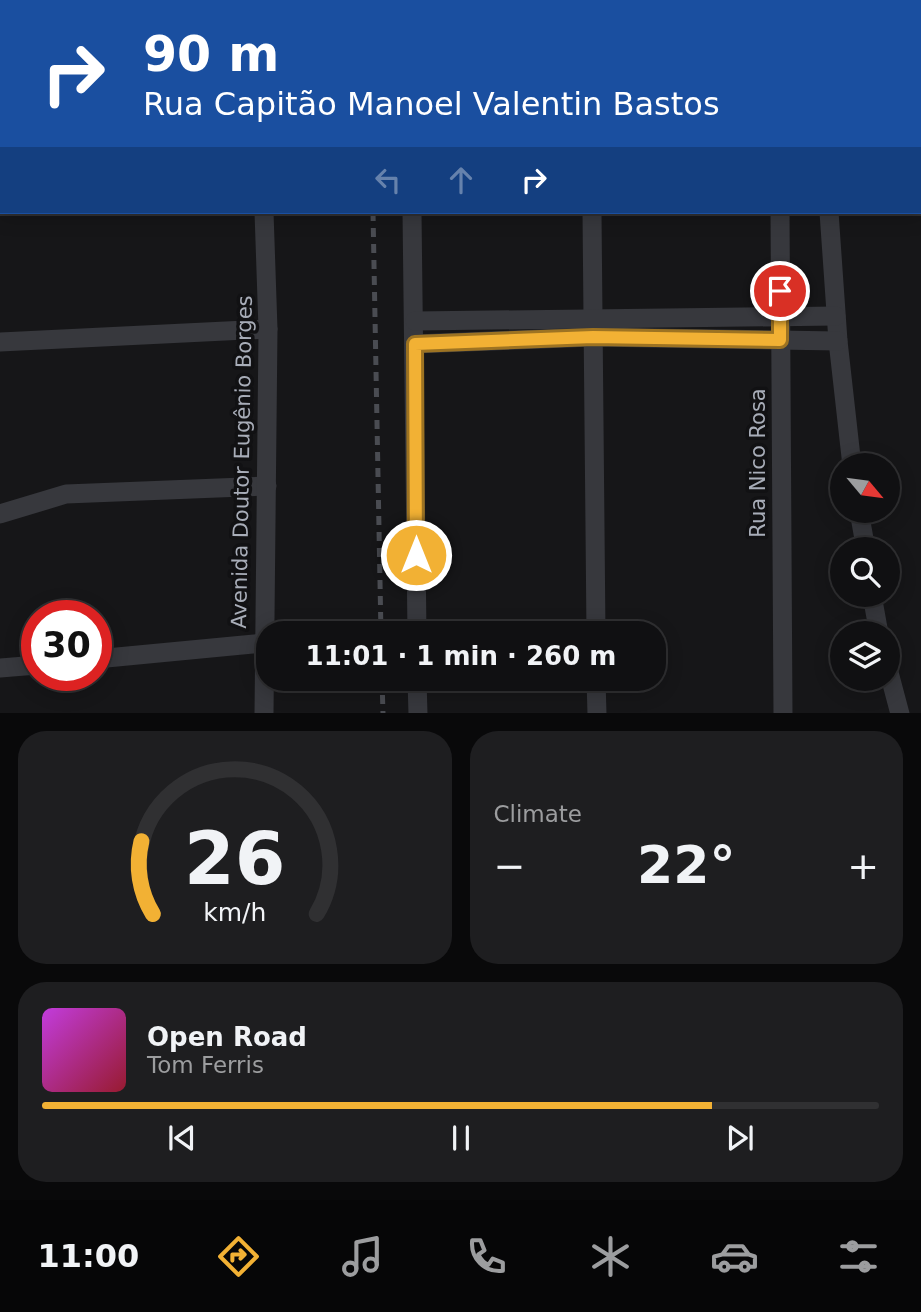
<!DOCTYPE html>
<html lang="en">
<head>
<meta charset="utf-8">
<style>
	:root { --surface:#101012; --page:#1e1e20; --text:#f1f3f6; --muted:#9c9d9f; --line:#303032; --accent:#f2b134 }
	body { margin:0; font-family:"DejaVu Sans",sans-serif; background:var(--page); color:var(--text); height:100vh; display:flex; flex-direction:column; font-size:26px; white-space:nowrap }
	* { box-sizing:border-box; margin:0 }
	p { font-size:23px; color:var(--muted) }
	.icon { flex:none; width:38px; height:38px; fill:none; stroke:currentColor; stroke-width:2; stroke-linecap:round; stroke-linejoin:round }
	.map { position:relative; height:713px; overflow:hidden }
	.sheet { display:flex; flex-direction:column; gap:18px; padding:18px; background:#09090a; flex:1 }
	.sheet>* { flex:none }
	.hud { position:absolute; left:0px; top:0px; width:922px; height:214px; box-shadow:0 4px 18px #0003,0 0 0 2px var(--line); background:#1a4fa0; color:#fff; overflow:hidden }
	.needle { width:46px; rotate:119deg }
	.buttons { position:absolute; left:830px; top:453px; display:grid; gap:14px }
	.buttons a { display:grid; place-items:center; width:70px; height:70px; border-radius:50%; background:var(--surface); box-shadow:0 4px 18px #0003,0 0 0 2px var(--line); font-size:35px }
	.speed { position:absolute; left:21px; top:600px; display:flex; gap:14px; font-size:35px; font-weight:700; text-align:center }
	.speed>* { display:grid; place-content:center; width:91px; height:91px; border-radius:50%; background:var(--surface); box-shadow:0 4px 18px #0003,0 0 0 2px var(--line); line-height:1 }
	.speed .limit { border:10px solid #d22; background:#fff; color:#111 }
	.pin { position:absolute; display:grid; place-items:center; width:60px; height:60px; color:#fff; margin:-30px; border:4px solid #fff; border-radius:50%; box-shadow:0 2px 7px #0007 }
	.me { position:absolute; width:77px; margin:-38px; rotate:0deg; stroke-linejoin:round; filter:drop-shadow(0 0 5px #0008) }
	.turn { display:flex; align-items:center; gap:24px; height:147px; padding:0 28px; font-size:32px }
	.turn .icon { width:91px; height:91px; stroke-width:2.5 }
	.turn b { display:block; font-size:49px; line-height:60px }
	.lanes { display:flex; align-items:center; height:66px; padding:0 28px; background:#0003; justify-content:center; gap:35px; direction:ltr }
	.lanes .off { opacity:.35 }
	.big { font-size:52px; font-weight:700; line-height:1.1 }
	.sheet .widget { flex:1; display:flex; flex-direction:column; justify-content:center; gap:10px; min-width:0; padding:0 24px; border-radius:28px; background:var(--page) }
	.sheet .dial { align-items:center; gap:0 }
	.dial svg { height:182px; overflow:visible; fill:none; stroke:var(--line); stroke-width:7; stroke-linecap:round; text-anchor:middle }
	.dial text { fill:var(--text); stroke:none }
	.song { display:flex; align-items:center; gap:21px }
	.cover { width:84px; height:84px; border-radius:10px; background:linear-gradient(135deg,hsl(290 70% 55%),hsl(350 70% 35%)) }
	.played { height:7px; border-radius:4px; background:linear-gradient(90deg,var(--accent) 80%,var(--line) 80%) }
	.keys { display:flex; justify-content:space-around; direction:ltr }
	.heat { display:flex; justify-content:space-between; align-items:center; font-size:38px; direction:ltr }
	.sheet .tiles { flex:1; display:grid; gap:18px; grid-template-columns:1fr 1fr }
	.widget:last-child { grid-column:span 2 }
	.trip { position:absolute; left:256px; top:621px; width:410px; height:70px; border-radius:28px; background:var(--surface); box-shadow:0 4px 18px #0003,0 0 0 2px var(--line); font-weight:700; line-height:70px; text-align:center }
	.tab-bar { display:flex; height:112px; justify-content:space-around; align-items:center; background:#060607; color:var(--muted) }
	.tab-bar .icon { width:49px; height:49px }
	.tab-bar .active { color:var(--accent) }
	.tab-bar b { font-size:32px; color:var(--text) }
	.map>svg:first-child { display:block }
	.lines { fill:none; stroke-linecap:round; stroke-linejoin:round }
	.street { stroke:#37383d; stroke-width:19 }
	.rail { stroke:#4a4c52; stroke-width:5; stroke-dasharray:9 7; stroke-linecap:butt }
	.route-casing { stroke:#9d7322; stroke-width:18 }
	.route { stroke:#f2b134; stroke-width:12 }
	.labels { text-anchor:middle; dominant-baseline:central; stroke-width:7; stroke-linejoin:round; paint-order:stroke }
	.street-label { font-size:21px; fill:#a8adb8; stroke:#111113 }
</style>
</head>
<body>
<div class="map">
<svg width="921" height="714" viewBox="0 0 921 714">
	<rect width="100%" height="100%" fill="#161618"/>
	<g class="lines">
		<g class="street">
			<polyline points="44,0 44,2"/>
			<polyline points="259,0 259,2"/>
			<polyline points="407,0 407,2"/>
			<polyline points="779,0 779,2"/>
			<polyline points="604,2 726,0"/>
			<polyline points="868,2 869,0"/>
			<polyline points="0,190 2,190"/>
			<polyline points="412,212 417,634"/>
			<polyline points="592,212 596,634"/>
			<polyline points="780,212 783,714"/>
			<polyline points="829,212 838,341 852,466"/>
			<polyline points="415,321 836,316"/>
			<polyline points="0,342 268,329"/>
			<polyline points="415,344 593,337 838,341"/>
			<polyline points="859,511 866,550"/>
			<polyline points="0,514 66,494 267,486"/>
			<polyline points="872,595 879,634"/>
			<polyline points="96,659 263,643"/>
			<polyline points="887,665 900,714"/>
			<polyline points="0,668 37,665"/>
			<polyline points="417,679 418,714"/>
			<polyline points="596,679 597,714"/>
			<polyline points="264,714 268,329 264,212"/>
		</g>
		<g class="rail">
			<polyline points="369,0 369,2"/>
			<polyline points="373,212 381,634"/>
			<polyline points="382,679 383,714"/>
		</g>
	</g>
	<g class="lines">
		<defs>
			<polyline id="route" points="416,555 415,344 593,337 780,340 780,291"/>
		</defs>
		<use href="#route" class="route-casing"/>
		<use href="#route" class="route"/>
	</g>
	<g class="labels">
		<g class="street-label">
			<text transform="translate(242 462) rotate(-89)">Avenida Doutor Eugênio Borges</text>
			<text transform="translate(758 463) rotate(-90)">Rua Nico Rosa</text>
		</g>
	</g>
</svg>
<div class="buttons">
<a><svg class="needle" viewBox="-14 -14 28 28"><path d="M0-13l5 13h-10z" fill="#e53935"/><path d="M0 13l5-13h-10z" fill="#9c9d9f"/></svg></a>
<a><svg class="icon" aria-label="search" viewBox="0 0 24 24"><circle cx="10" cy="10" r="6"/><path d="M15 15l6 6"/></svg></a>
<a><svg class="icon" aria-label="layers" viewBox="0 0 24 24"><path d="M12 4l9 5-9 5-9-5zM3 14l9 5 9-5"/></svg></a>
</div>
<div class="speed"><div class="limit">30</div></div>
<div class="pin" style="left:780px;top:291px;background:#d93025"><svg class="icon" aria-label="arrive" viewBox="0 0 24 24"><path d="M6 21V4h12l-3 4 3 4H6"/></svg></div>
<svg class="me" style="left:416px;top:555px" viewBox="-20 -20 40 40"><circle r="17" fill="#f2b134" stroke="#fff" stroke-width="3"/><path d="M0-11L8 9 0 5-8 9z" fill="#fff"/></svg>
<div class="trip">11:01 · 1 min · 260 m</div>
<div class="hud">
<div class="turn"><svg class="icon" aria-label="right" viewBox="0 0 24 24"><path d="M7 20v-9h11M14 6l5 5-5 5"/></svg><div><b>90 m</b>Rua Capitão Manoel Valentin Bastos</div></div>
<div class="lanes"><svg class="icon off" aria-label="left" viewBox="0 0 24 24"><path d="M17 20v-9H6M10 6l-5 5 5 5"/></svg><svg class="icon off" aria-label="ahead" viewBox="0 0 24 24"><path d="M12 20V5M6 11l6-6 6 6"/></svg><svg class="icon" aria-label="right" viewBox="0 0 24 24"><path d="M7 20v-9h11M14 6l5 5-5 5"/></svg></div>
</div>
</div>
<section class="sheet">
<div class="tiles">
<div class="widget dial"><svg viewBox="0 0 100 80">
<path d="M14 69A42 42 0 1 1 86 69"/>
<path d="M14 69A42 42 0 0 1 9 37" stroke="#f2b134"/>
<text x="50" y="56" font-size="32" font-weight="700">26</text>
<text x="50" y="72" font-size="11">km/h</text>
</svg></div>
<div class="widget"><p>Climate</p>
<div class="heat"><a>−</a><b class="big">22°</b><a>+</a></div>
</div>
<div class="widget">
<div class="song"><i class="cover"></i><div><b>Open Road</b><p>Tom Ferris</p></div></div>
<div class="played"></div>
<div class="keys"><svg class="icon" aria-label="previous" viewBox="0 0 24 24"><path d="M18 5L8 12l10 7zM5 5v14"/></svg><svg class="icon" aria-label="pause" viewBox="0 0 24 24"><path d="M8 5v14M16 5v14"/></svg><svg class="icon" aria-label="next" viewBox="0 0 24 24"><path d="M6 5l10 7-10 7zM19 5v14"/></svg></div>
</div>
</div>
</section>
<nav class="tab-bar">
<b>11:00</b>
<svg class="icon active" aria-label="directions" viewBox="0 0 24 24"><path d="M12 3l9 9-9 9-9-9zM9 14v-3h6M13 9l2 2-2 2"/></svg>
<svg class="icon" aria-label="music" viewBox="0 0 24 24"><path d="M9 18V5l10-2v13"/><circle cx="6" cy="18" r="3"/><circle cx="16" cy="16" r="3"/></svg>
<svg class="icon" aria-label="phone" viewBox="0 0 24 24"><path d="M5 4h4l2 5-3 2q2 4 5 5l2-3 5 2v4C11 20 4 13 5 4z"/></svg>
<svg class="icon" aria-label="climate" viewBox="0 0 24 24"><path d="M12 3v18M4 7l16 10M4 17L20 7"/></svg>
<svg class="icon" aria-label="car" viewBox="0 0 24 24"><path d="M5 17H2v-5l4-1 3-4h7l3 4 3 1v5h-3M9 17h6M6 11h13"/><circle cx="7" cy="17" r="2"/><circle cx="17" cy="17" r="2"/></svg>
<svg class="icon" aria-label="filters" viewBox="0 0 24 24"><path d="M4 7h16M4 17h16"/><circle cx="9" cy="7" r="2"/><circle cx="15" cy="17" r="2"/></svg>
</nav>
</body>
</html>
